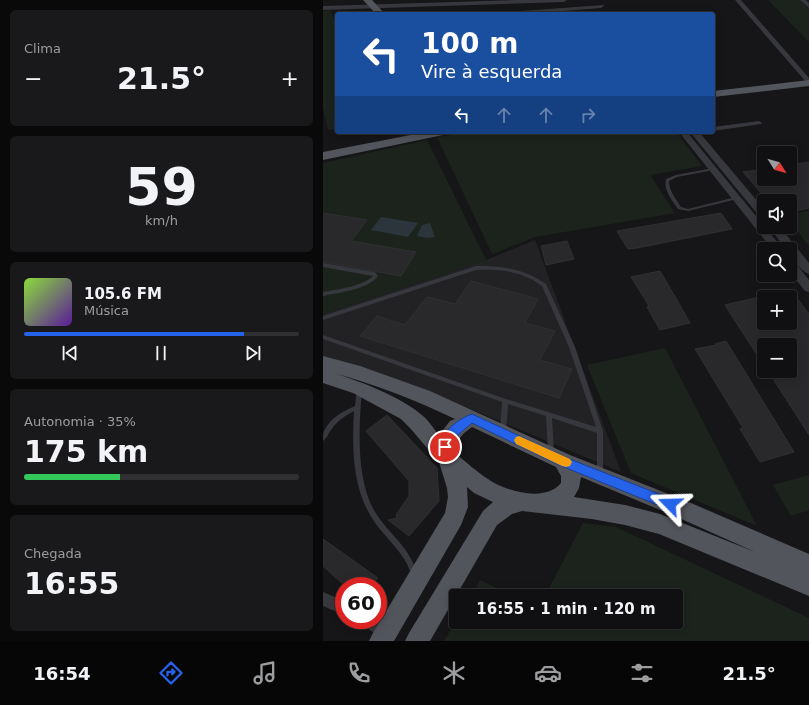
<!DOCTYPE html>
<html lang="pt">
<head>
<meta charset="utf-8">
<style>
	:root { --surface:#101012; --page:#19191b; --text:#f1f3f6; --muted:#9c9d9f; --line:#303032; --accent:#2563eb }
	body { margin:0; font-family:"DejaVu Sans",sans-serif; background:var(--page); color:var(--text); height:100vh; display:flex; flex-direction:column; font-size:15px; white-space:nowrap }
	* { box-sizing:border-box; margin:0 }
	p { font-size:13px; color:var(--muted) }
	.icon { flex:none; width:22px; height:22px; fill:none; stroke:currentColor; stroke-width:2; stroke-linecap:round; stroke-linejoin:round }
	.map { position:relative; flex:1; overflow:hidden }
	.sheet { display:flex; flex-direction:column; gap:10px; padding:10px; background:#09090a; width:323px }
	.sheet>* { flex:none }
	.top-card { position:absolute; left:12px; top:12px; width:380px; height:122px; border-radius:4px; box-shadow:0 2px 10px #0003,0 0 0 1px var(--line); background:#1a4fa0; color:#fff; overflow:hidden }
	.needle { width:26px; rotate:127deg }
	.controls { position:absolute; left:434px; top:146px; display:grid; gap:8px }
	.controls a { display:grid; place-items:center; width:40px; height:40px; border-radius:4px; background:var(--surface); box-shadow:0 2px 10px #0003,0 0 0 1px var(--line); font-size:20px }
	.speed { position:absolute; left:12px; top:577px; display:flex; gap:8px; font-size:20px; font-weight:700; text-align:center }
	.speed>* { display:grid; place-content:center; width:52px; height:52px; border-radius:50%; background:var(--surface); box-shadow:0 2px 10px #0003,0 0 0 1px var(--line); line-height:1 }
	.speed .limit { border:6px solid #d22; background:#fff; color:#111 }
	.pin { position:absolute; display:grid; place-items:center; width:34px; height:34px; color:#fff; margin:-17px; border:2px solid #fff; border-radius:50%; box-shadow:0 1px 4px #0007 }
	.me { position:absolute; width:44px; margin:-22px; rotate:292deg; stroke-linejoin:round; filter:drop-shadow(0 0 3px #0008) }
	.turn { display:flex; align-items:center; gap:14px; height:84px; padding:0 20px; font-size:18px }
	.turn .icon { width:52px; height:52px; stroke-width:2.5 }
	.turn b { display:block; font-size:28px; line-height:34px }
	.lanes { display:flex; align-items:center; height:38px; padding:0 20px; background:#0003; justify-content:center; gap:20px; direction:ltr }
	.lanes .off { opacity:.35 }
	.big { font-size:30px; font-weight:600; line-height:1.1 }
	.sheet .tile { flex:1; display:flex; flex-direction:column; justify-content:center; gap:6px; min-width:0; padding:0 14px; border-radius:6px; background:var(--page) }
	.sheet .dial { align-items:center; gap:0 }
	.dial b { font-size:52px; line-height:1 }
	.song { display:flex; align-items:center; gap:12px }
	.cover { width:48px; height:48px; border-radius:6px; background:linear-gradient(135deg,hsl(90 70% 55%),hsl(270 70% 35%)) }
	.played { height:4px; border-radius:2px; background:linear-gradient(90deg,var(--accent) 80%,var(--line) 80%) }
	.keys { display:flex; justify-content:space-around; direction:ltr }
	.heat { display:flex; justify-content:space-between; align-items:center; font-size:22px; direction:ltr }
	.charge { height:6px; border-radius:3px; background:linear-gradient(90deg,#34c759 35%,var(--line) 0) }
	.trip { position:absolute; left:126px; top:589px; width:234px; height:40px; border-radius:4px; background:var(--surface); box-shadow:0 2px 10px #0003,0 0 0 1px var(--line); font-weight:600; line-height:40px; text-align:center }
	.menu { display:flex; height:64px; justify-content:space-around; align-items:center; background:#060607; color:var(--muted) }
	.menu .icon { width:28px; height:28px }
	.menu .active { color:var(--accent) }
	.menu b { font-size:18px; color:var(--text) }
	main { display:flex; flex:1; min-height:0 }
	.map>svg:first-child { display:block }
	.built { fill:#222225 }
	.green { fill:#1c231d }
	.water { fill:#2c353c }
	.building { fill:#29292c; stroke:#303034 }
	.lines { fill:none; stroke-linecap:round; stroke-linejoin:round }
	.service { fill:#37383d; fill-rule:evenodd }
	.minor { fill:#37383d; fill-rule:evenodd }
	.tertiary { fill:#37383d; fill-rule:evenodd }
	.primary { fill:#53555c; fill-rule:evenodd }
	.route { fill:#2563eb; stroke:#184099 }
	.slow { fill:#f59e0b }
</style>
</head>
<body>
<main>
<section class="sheet">
<div class="tile"><p>Clima</p>
<div class="heat"><a>−</a><b class="big">21.5°</b><a>+</a></div>
</div>
<div class="tile dial"><b>59</b><p>km/h</p></div>
<div class="tile">
<div class="song"><i class="cover"></i><div><b>105.6 FM</b><p>Música</p></div></div>
<div class="played"></div>
<div class="keys"><svg class="icon" aria-label="previous" viewBox="0 0 24 24"><path d="M18 5L8 12l10 7zM5 5v14"/></svg><svg class="icon" aria-label="pause" viewBox="0 0 24 24"><path d="M8 5v14M16 5v14"/></svg><svg class="icon" aria-label="next" viewBox="0 0 24 24"><path d="M6 5l10 7-10 7zM19 5v14"/></svg></div>
</div>
<div class="tile"><p>Autonomia · 35%</p><b class="big">175 km</b><div class="charge"></div></div>
<div class="tile"><p>Chegada</p><b class="big">16:55</b></div>
</section>
<div class="map">
<svg width="486" height="641" viewBox="0 0 486 641">
	<rect width="100%" height="100%" fill="#161618"/>
	<polygon class="built" points="212,240 298,472 90,385 0,358 0,314 163,260"/>
	<g class="green">
		<polygon points="445,0 477,0 486,9 486,42"/>
		<polygon points="7,10 14,27 14,129 5,130 0,107 0,11"/>
		<polygon points="152,132 353,132 379,166 327,175 352,213 212,237 169,254 114,137"/>
		<polygon points="104,140 163,260 0,314 0,163"/>
		<polygon points="486,211 486,246 467,221 467,214"/>
		<polygon points="342,348 434,526 308,473 264,365"/>
		<polygon points="486,475 486,510 468,516 450,485"/>
		<polygon points="260,523 293,527 486,618 486,641 121,641 133,621 133,622 353,622 353,596 222,596"/>
		<polygon points="157,580 190,596 148,596"/>
	</g>
	<g class="water">
		<polygon points="58,217 95,223 85,237 48,230"/>
		<polygon points="107,223 112,237 104,238 94,236 99,225"/>
	</g>
	<g class="building">
		<polygon points="486,162 486,208 467,212 467,201 445,201 420,172 441,169 441,179 467,179 467,165"/>
		<polygon points="0,213 44,220 28,241 93,252 78,276 0,262"/>
		<polygon points="398,213 409,229 314,248 305,249 294,231"/>
		<polygon points="244,241 251,259 223,265 218,246"/>
		<polygon points="337,271 354,300 367,323 337,330 324,307 326,306 308,277"/>
		<polygon points="148,281 215,299 202,323 232,331 217,360 249,369 236,398 37,336 54,316 82,325 104,297 132,304"/>
		<polygon points="467,289 486,314 486,435 445,371 467,371 467,345 441,345 441,366 402,305 441,296 441,323 467,323"/>
		<polygon points="403,341 427,380 471,452 437,462 417,429 420,428 372,349 393,345 392,344"/>
		<polygon points="64,415 114,468 116,501 86,536 65,520 74,518 73,515 86,496 86,481 43,431"/>
		<polygon points="0,539 55,578 47,586 22,586 0,566"/>
	</g>
	<g class="lines">
		<g class="service">
			<path d="M390,168L392,169L391,170L354,177L346,181C346,191 353,199 358,207L365,209L413,197H414V199L365,211L355,209C349,200 340,190 343,179L353,175Z"/>
			<path d="M0,263L51,272L53,273L55,276C44,290 17,292 0,296V292C15,289 39,287 50,276L0,267Z"/>
			<path d="M153,266C179,266 201,268 223,284L252,347L280,431V473L279,475L277,476L275,475L274,473V433L229,418L231,451L230,453L228,454L226,453L225,451L223,416L185,404L183,432L182,434L180,435L178,434L177,432L179,402L0,339V335L183,399L273,427L246,347L219,286C199,271 178,269 153,270L0,320V316Z"/>
			<path d="M34,387H38L39,389C36,426 32,483 54,515C69,537 86,547 94,573L93,575L91,576L89,575C86,570 85,564 81,559C72,544 58,533 49,518C29,487 29,447 31,411C22,416 14,421 8,430C5,434 4,438 0,441C0,437 0,434 1,431C7,418 20,411 32,406Z"/>
		</g>
		<g class="minor">
			<polygon points="195,0 244,0 241,2 0,10 0,6"/>
			<polygon points="412,0 418,0 486,78 486,84 484,83"/>
			<polygon points="477,0 483,0 486,3 486,8"/>
			<polygon points="280,5 281,6 278,8 203,14 182,14 185,12"/>
			<polygon points="436,121 439,123 438,124 390,131 390,127"/>
			<polygon points="0,592 21,601 21,615 0,606"/>
			<path d="M55,618L69,626L71,631L69,636L64,638C55,635 41,629 37,620H55Z"/>
		</g>
		<g class="tertiary">
			<polygon points="356,132 364,132 460,249 449,249"/>
			<polygon points="367,132 376,132 441,209 441,218 437,217"/>
			<path d="M446,227H457L486,263V274C478,272 467,257 467,249H463Z"/>
			<polygon points="467,260 471,261 486,280 486,292 482,291 467,272"/>
		</g>
		<g class="primary">
			<polygon points="40,0 49,0 62,14 53,14"/>
			<polygon points="486,80 486,86 390,97 390,91"/>
			<polygon points="103,132 126,132 124,134 120,135 0,160 0,152"/>
			<path d="M0,356L37,366L107,391L247,455L368,503L486,554V596L336,534L302,525L269,519L199,511L189,514L174,525L107,641H82L86,633L160,511L170,502L151,493L144,487L145,507L138,525L71,641H46L50,633L122,513L125,497L124,488L116,462L87,428L78,419L30,393L0,383ZM10,373C52,384 92,400 132,419L127,421L116,435C111,429 106,421 100,416C79,397 37,381 10,373ZM149,427L233,467L238,476V483C222,503 182,491 165,479C154,472 143,462 133,454L132,444L141,433ZM258,477L354,517L432,552L337,514L302,505L251,497L256,488Z"/>
		</g>
	</g>
	<path class="route" d="M149,414L244,458L351,500L353,504L351,508L347,510L236,465L149,423L131,438L128,442L126,450L122,452L119,450L117,442C123,429 135,419 149,414Z"/>
	<polygon class="slow" points="196,436 247,459 249,462 247,466 243,467 239,466 193,444 191,440 193,437"/>
</svg>
<div class="controls">
<a><svg class="needle" viewBox="-14 -14 28 28"><path d="M0-13l5 13h-10z" fill="#e53935"/><path d="M0 13l5-13h-10z" fill="#9c9d9f"/></svg></a>
<a><svg class="icon" aria-label="sound" viewBox="0 0 24 24"><path d="M4 9h4l5-4v14l-5-4H4zM17 9q2 3 0 6"/></svg></a>
<a><svg class="icon" aria-label="search" viewBox="0 0 24 24"><circle cx="10" cy="10" r="6"/><path d="M15 15l6 6"/></svg></a>
<a>+</a>
<a>−</a>
</div>
<div class="speed"><div class="limit">60</div></div>
<div class="pin" style="left:122px;top:447px;background:#d93025"><svg class="icon" aria-label="arrive" viewBox="0 0 24 24"><path d="M6 21V4h12l-3 4 3 4H6"/></svg></div>
<svg class="me" style="left:347px;top:504px" viewBox="-20 -20 40 40"><path d="M0-17L14 15 0 8-14 15z" fill="#2563eb" stroke="#fff" stroke-width="4"/></svg>
<div class="trip">16:55 · 1 min · 120 m</div>
<div class="top-card">
<div class="turn"><svg class="icon" aria-label="left" viewBox="0 0 24 24"><path d="M17 20v-9H6M10 6l-5 5 5 5"/></svg><div><b>100 m</b>Vire à esquerda</div></div>
<div class="lanes"><svg class="icon" aria-label="left" viewBox="0 0 24 24"><path d="M17 20v-9H6M10 6l-5 5 5 5"/></svg><svg class="icon off" aria-label="ahead" viewBox="0 0 24 24"><path d="M12 20V5M6 11l6-6 6 6"/></svg><svg class="icon off" aria-label="ahead" viewBox="0 0 24 24"><path d="M12 20V5M6 11l6-6 6 6"/></svg><svg class="icon off" aria-label="right" viewBox="0 0 24 24"><path d="M7 20v-9h11M14 6l5 5-5 5"/></svg></div>
</div>
</div>
</main>
<nav class="menu">
<b>16:54</b>
<svg class="icon active" aria-label="directions" viewBox="0 0 24 24"><path d="M12 3l9 9-9 9-9-9zM9 14v-3h6M13 9l2 2-2 2"/></svg>
<svg class="icon" aria-label="music" viewBox="0 0 24 24"><path d="M9 18V5l10-2v13"/><circle cx="6" cy="18" r="3"/><circle cx="16" cy="16" r="3"/></svg>
<svg class="icon" aria-label="phone" viewBox="0 0 24 24"><path d="M5 4h4l2 5-3 2q2 4 5 5l2-3 5 2v4C11 20 4 13 5 4z"/></svg>
<svg class="icon" aria-label="climate" viewBox="0 0 24 24"><path d="M12 3v18M4 7l16 10M4 17L20 7"/></svg>
<svg class="icon" aria-label="car" viewBox="0 0 24 24"><path d="M5 17H2v-5l4-1 3-4h7l3 4 3 1v5h-3M9 17h6M6 11h13"/><circle cx="7" cy="17" r="2"/><circle cx="17" cy="17" r="2"/></svg>
<svg class="icon" aria-label="filters" viewBox="0 0 24 24"><path d="M4 7h16M4 17h16"/><circle cx="9" cy="7" r="2"/><circle cx="15" cy="17" r="2"/></svg>
<b>21.5°</b>
</nav>
</body>
</html>
